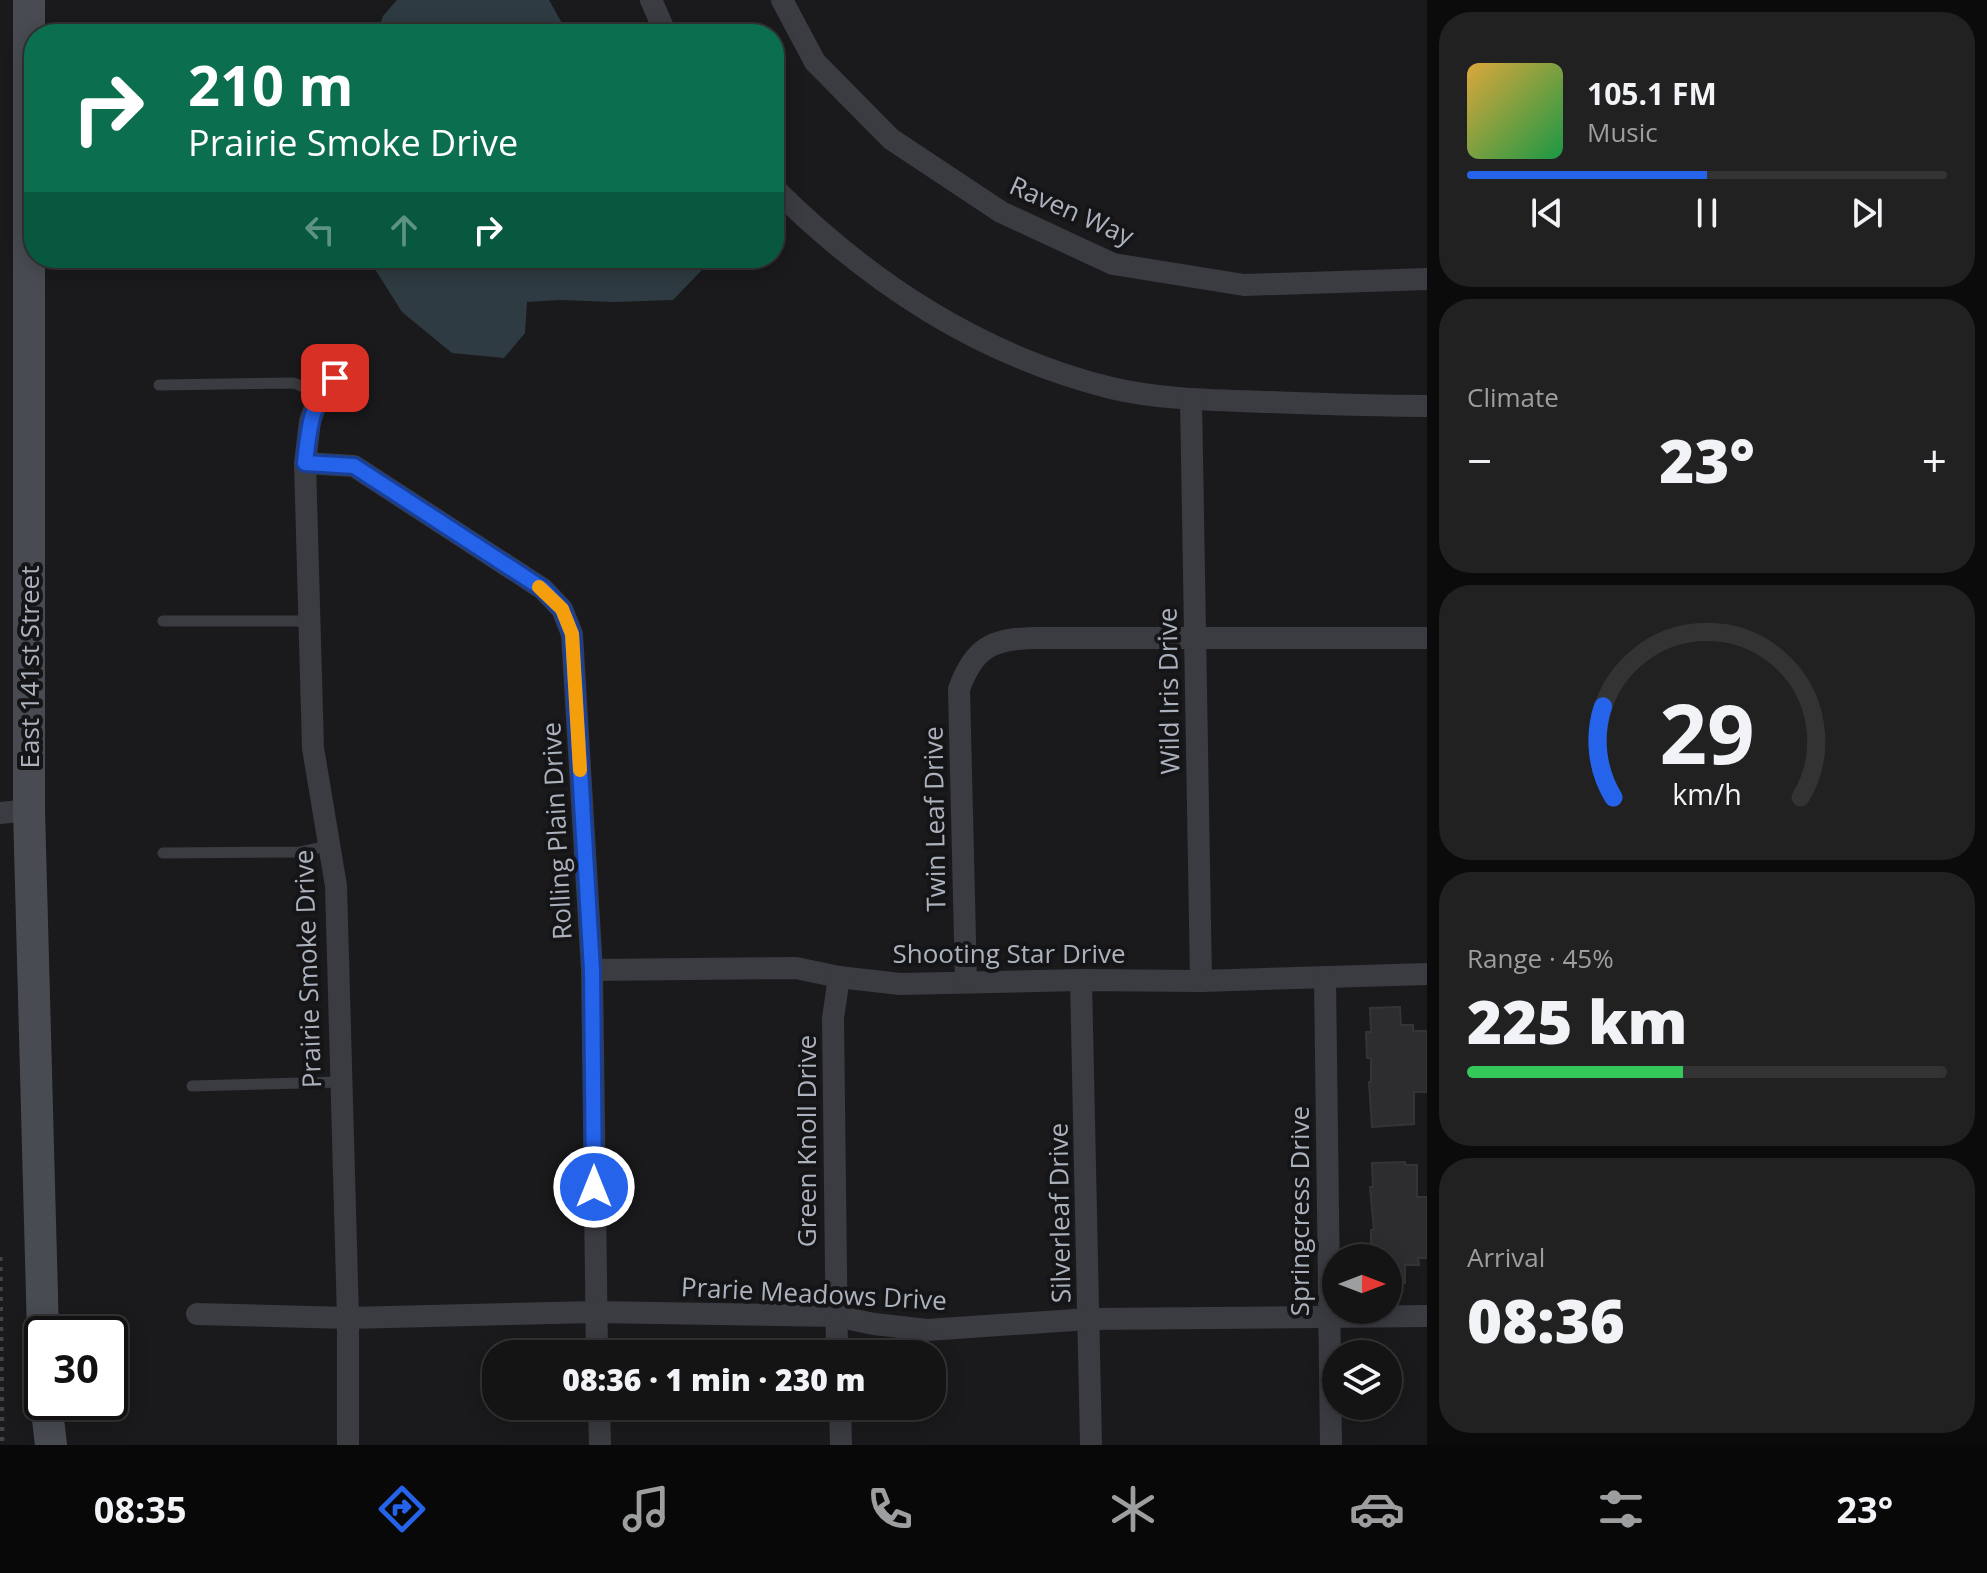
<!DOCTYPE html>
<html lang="en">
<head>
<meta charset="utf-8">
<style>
	:root { --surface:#141415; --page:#212122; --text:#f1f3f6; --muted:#9d9ea0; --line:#333334; --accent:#2563eb }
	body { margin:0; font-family:"Open Sans",sans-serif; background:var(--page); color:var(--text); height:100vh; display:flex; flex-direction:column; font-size:30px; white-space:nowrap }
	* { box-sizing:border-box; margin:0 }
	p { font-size:26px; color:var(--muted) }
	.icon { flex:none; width:44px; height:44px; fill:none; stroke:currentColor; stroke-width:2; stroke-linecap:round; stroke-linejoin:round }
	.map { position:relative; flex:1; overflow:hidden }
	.details { display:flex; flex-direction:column; gap:12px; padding:12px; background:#0b0b0c; width:560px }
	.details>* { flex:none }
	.guide { position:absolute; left:24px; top:24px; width:760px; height:244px; border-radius:32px; box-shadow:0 4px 20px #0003,0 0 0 2px var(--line); background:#0b6e4f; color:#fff; overflow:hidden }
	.needle { width:52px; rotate:90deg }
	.fabs { position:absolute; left:1322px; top:1244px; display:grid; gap:16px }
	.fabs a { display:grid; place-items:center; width:80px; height:80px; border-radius:50%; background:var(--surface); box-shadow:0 4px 20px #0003,0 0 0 2px var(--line); font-size:40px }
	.speed { position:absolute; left:24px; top:1316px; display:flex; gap:16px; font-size:40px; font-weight:700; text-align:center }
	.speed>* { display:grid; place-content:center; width:104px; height:104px; border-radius:50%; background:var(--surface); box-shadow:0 4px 20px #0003,0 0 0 2px var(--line); line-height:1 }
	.speed .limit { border:4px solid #111; border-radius:12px; background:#fff; color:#111 }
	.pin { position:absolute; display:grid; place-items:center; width:68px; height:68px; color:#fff; margin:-34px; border-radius:16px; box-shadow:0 4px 12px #0006 }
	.me { position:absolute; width:88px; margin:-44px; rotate:0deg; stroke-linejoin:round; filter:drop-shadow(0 0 6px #0008) }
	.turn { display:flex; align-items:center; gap:28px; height:168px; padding:0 32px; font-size:36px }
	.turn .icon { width:104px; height:104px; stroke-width:2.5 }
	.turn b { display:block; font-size:56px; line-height:68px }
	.lanes { display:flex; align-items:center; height:76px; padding:0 32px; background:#0003; justify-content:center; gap:40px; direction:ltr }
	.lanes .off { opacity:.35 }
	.big { font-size:60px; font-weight:800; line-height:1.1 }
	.details .widget { flex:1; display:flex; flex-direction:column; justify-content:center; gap:12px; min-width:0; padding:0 28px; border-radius:32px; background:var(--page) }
	.details .dial { align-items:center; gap:0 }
	.dial svg { height:208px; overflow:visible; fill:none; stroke:var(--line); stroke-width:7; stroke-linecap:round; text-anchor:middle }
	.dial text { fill:var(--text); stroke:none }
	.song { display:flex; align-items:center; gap:24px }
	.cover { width:96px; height:96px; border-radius:12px; background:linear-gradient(135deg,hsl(40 70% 55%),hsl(140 70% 35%)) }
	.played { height:8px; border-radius:4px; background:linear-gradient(90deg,var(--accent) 50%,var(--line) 50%) }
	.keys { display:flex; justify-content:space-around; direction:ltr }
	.heat { display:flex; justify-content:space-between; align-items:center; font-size:44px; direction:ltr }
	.charge { height:12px; border-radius:6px; background:linear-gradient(90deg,#34c759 45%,var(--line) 0) }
	.trip { position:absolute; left:482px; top:1340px; width:464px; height:80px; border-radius:32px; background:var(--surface); box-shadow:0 4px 20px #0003,0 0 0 2px var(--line); font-weight:800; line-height:80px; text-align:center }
	.tab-bar { display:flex; height:128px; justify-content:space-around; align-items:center; background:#080808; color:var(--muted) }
	.tab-bar .icon { width:56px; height:56px }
	.tab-bar .active { color:var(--accent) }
	.tab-bar b { font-size:36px; color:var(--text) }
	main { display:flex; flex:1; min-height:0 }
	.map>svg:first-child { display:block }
	.water { fill:#2e3b42 }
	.building { fill:#2d2d30; stroke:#343438; stroke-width:2 }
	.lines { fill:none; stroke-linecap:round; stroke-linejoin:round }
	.path { stroke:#404349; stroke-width:5; stroke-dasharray:4 6; stroke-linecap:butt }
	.lane { stroke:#3a3c42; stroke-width:11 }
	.street { stroke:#3a3c42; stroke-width:22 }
	.secondary { stroke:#484c52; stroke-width:32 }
	.route-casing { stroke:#184099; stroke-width:20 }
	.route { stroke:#2563eb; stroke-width:14 }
	.slow { stroke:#f59e0b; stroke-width:14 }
	.labels { text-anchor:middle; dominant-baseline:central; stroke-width:8; stroke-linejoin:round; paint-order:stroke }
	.street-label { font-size:26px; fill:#abb2bd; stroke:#151517 }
</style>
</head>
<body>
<main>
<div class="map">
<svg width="1427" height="1445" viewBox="0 0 1427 1445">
	<rect width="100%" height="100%" fill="#1a1a1c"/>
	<g class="water">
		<polygon points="397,0 549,0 568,34 377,34 383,16"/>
		<polygon points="368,258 699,258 701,271 673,300 615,302 559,300 527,302 525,333 504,358 452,353 402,312"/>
	</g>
	<g class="building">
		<polygon points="1400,1007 1401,1025 1413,1025 1413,1031 1427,1031 1427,1092 1414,1092 1414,1124 1372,1127 1369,1082 1371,1082 1371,1058 1367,1058 1366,1032 1371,1032 1370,1008"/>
		<polygon points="1405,1162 1405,1165 1417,1165 1417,1197 1427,1197 1427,1258 1418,1258 1419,1265 1405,1265 1405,1283 1388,1283 1388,1258 1371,1257 1371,1230 1374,1230 1370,1187 1373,1187 1372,1163"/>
	</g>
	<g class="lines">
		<polyline class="path" points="0,1257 2,1445"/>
		<g class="lane">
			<polyline points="159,385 294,383 320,394"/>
			<polyline points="163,621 308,621"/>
			<polyline points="163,853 300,852 331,845"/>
			<polyline points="192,1086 340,1082"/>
		</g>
		<g class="street">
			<polyline points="651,0 666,34"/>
			<polyline points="782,0 815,62 891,139 1001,212 1113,264 1244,285 1427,279"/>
			<path d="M774,188C870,283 979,355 1111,388C1162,400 1216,400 1268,402C1321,404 1374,406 1427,406"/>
			<polyline points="1191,399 1201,981"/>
			<polyline points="305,463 354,466 543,589 562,609 572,634 592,970 597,1354"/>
			<polyline points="0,813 29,810"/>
			<polyline points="592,970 796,968 839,977 900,984 1081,980 1201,981 1427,974"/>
			<polyline points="1325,977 1331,1445"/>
			<polyline points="1081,980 1091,1445"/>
			<path d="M966,981L959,689C974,648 991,639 1034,638H1427"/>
			<polyline points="197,1314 348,1318 595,1312 835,1316 874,1324 927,1330 1089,1319 1427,1316"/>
			<polyline points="837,1354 833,1018 839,977"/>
			<polyline points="599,1406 600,1445"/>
			<polyline points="840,1406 841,1445"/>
			<polyline points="348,1445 348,1318 336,886 313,748 305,463 310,421 320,394 350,361"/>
		</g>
		<g class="secondary">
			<polyline points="29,0 29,810 43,1334"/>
			<polyline points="46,1402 51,1445"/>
		</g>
	</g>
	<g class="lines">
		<defs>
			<path id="route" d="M335,378C310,404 309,428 305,463L354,466L543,589L562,609L572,634L592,970L594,1187"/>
		</defs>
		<use href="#route" class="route-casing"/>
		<use href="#route" class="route"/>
		<polyline class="slow" points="539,587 562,609 572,634 580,770"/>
	</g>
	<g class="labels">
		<g class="street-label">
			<text transform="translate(1072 210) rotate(24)">Raven Way</text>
			<text transform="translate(29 667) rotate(-90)">East 141st Street</text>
			<text transform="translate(1168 691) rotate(-91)">Wild Iris Drive</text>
			<text transform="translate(934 819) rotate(-91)">Twin Leaf Drive</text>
			<text transform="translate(556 831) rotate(-93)">Rolling Plain Drive</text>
			<text x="1009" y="953">Shooting Star Drive</text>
			<text transform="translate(307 969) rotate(-92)">Prairie Smoke Drive</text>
			<text transform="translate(806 1141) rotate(-90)">Green Knoll Drive</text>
			<text transform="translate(1299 1211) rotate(-90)">Springcress Drive</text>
			<text transform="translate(1059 1213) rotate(-91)">Silverleaf Drive</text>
			<text transform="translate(814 1293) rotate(3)">Prarie Meadows Drive</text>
		</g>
	</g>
</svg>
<div class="fabs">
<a><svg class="needle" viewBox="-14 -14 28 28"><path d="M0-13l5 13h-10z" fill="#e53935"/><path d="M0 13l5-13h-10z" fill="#9d9ea0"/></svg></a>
<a><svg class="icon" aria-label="layers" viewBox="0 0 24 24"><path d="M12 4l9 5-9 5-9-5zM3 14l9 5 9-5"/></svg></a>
</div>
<div class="speed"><div class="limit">30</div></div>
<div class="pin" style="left:335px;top:378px;background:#d93025"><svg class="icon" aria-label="arrive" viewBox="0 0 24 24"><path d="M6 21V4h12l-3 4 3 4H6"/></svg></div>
<svg class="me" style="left:594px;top:1187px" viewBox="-20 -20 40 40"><circle r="17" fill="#2563eb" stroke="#fff" stroke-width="3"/><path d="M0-11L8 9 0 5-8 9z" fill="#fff"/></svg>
<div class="trip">08:36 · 1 min · 230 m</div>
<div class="guide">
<div class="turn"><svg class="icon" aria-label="right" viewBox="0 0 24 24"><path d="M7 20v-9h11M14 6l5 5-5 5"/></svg><div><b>210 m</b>Prairie Smoke Drive</div></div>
<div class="lanes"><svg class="icon off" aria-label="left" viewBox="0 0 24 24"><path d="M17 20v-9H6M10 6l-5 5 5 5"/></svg><svg class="icon off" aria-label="ahead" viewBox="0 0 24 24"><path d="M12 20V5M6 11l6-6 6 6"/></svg><svg class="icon" aria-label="right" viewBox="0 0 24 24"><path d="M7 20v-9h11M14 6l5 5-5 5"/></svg></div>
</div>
</div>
<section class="details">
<div class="widget">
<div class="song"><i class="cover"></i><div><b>105.1 FM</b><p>Music</p></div></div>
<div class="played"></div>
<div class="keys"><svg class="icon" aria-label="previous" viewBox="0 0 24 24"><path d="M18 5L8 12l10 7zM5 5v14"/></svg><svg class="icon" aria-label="pause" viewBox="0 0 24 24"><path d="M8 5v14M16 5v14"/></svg><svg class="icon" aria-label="next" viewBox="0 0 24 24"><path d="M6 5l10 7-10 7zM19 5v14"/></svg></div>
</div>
<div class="widget"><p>Climate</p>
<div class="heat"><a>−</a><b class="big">23°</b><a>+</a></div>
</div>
<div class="widget dial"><svg viewBox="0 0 100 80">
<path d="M14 69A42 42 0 1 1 86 69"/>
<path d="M14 69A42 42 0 0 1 10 34" stroke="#2563eb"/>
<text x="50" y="56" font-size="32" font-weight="700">29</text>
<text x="50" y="72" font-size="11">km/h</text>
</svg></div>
<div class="widget"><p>Range · 45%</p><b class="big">225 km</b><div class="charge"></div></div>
<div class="widget"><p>Arrival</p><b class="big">08:36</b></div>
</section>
</main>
<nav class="tab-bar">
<b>08:35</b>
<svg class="icon active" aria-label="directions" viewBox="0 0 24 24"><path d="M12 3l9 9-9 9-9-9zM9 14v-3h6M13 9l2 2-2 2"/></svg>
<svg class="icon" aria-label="music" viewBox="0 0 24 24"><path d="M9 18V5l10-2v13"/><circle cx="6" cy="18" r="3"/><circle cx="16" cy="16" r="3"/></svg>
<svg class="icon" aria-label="phone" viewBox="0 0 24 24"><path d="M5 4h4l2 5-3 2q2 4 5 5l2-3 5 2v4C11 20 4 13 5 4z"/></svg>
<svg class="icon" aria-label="climate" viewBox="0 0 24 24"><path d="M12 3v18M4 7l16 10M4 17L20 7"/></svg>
<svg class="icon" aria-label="car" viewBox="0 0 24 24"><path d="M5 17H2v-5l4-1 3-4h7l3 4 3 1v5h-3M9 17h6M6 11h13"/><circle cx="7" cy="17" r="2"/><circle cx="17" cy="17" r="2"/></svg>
<svg class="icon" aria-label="filters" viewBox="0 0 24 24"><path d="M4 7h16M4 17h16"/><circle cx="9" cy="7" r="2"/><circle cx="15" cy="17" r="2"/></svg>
<b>23°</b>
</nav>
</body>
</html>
